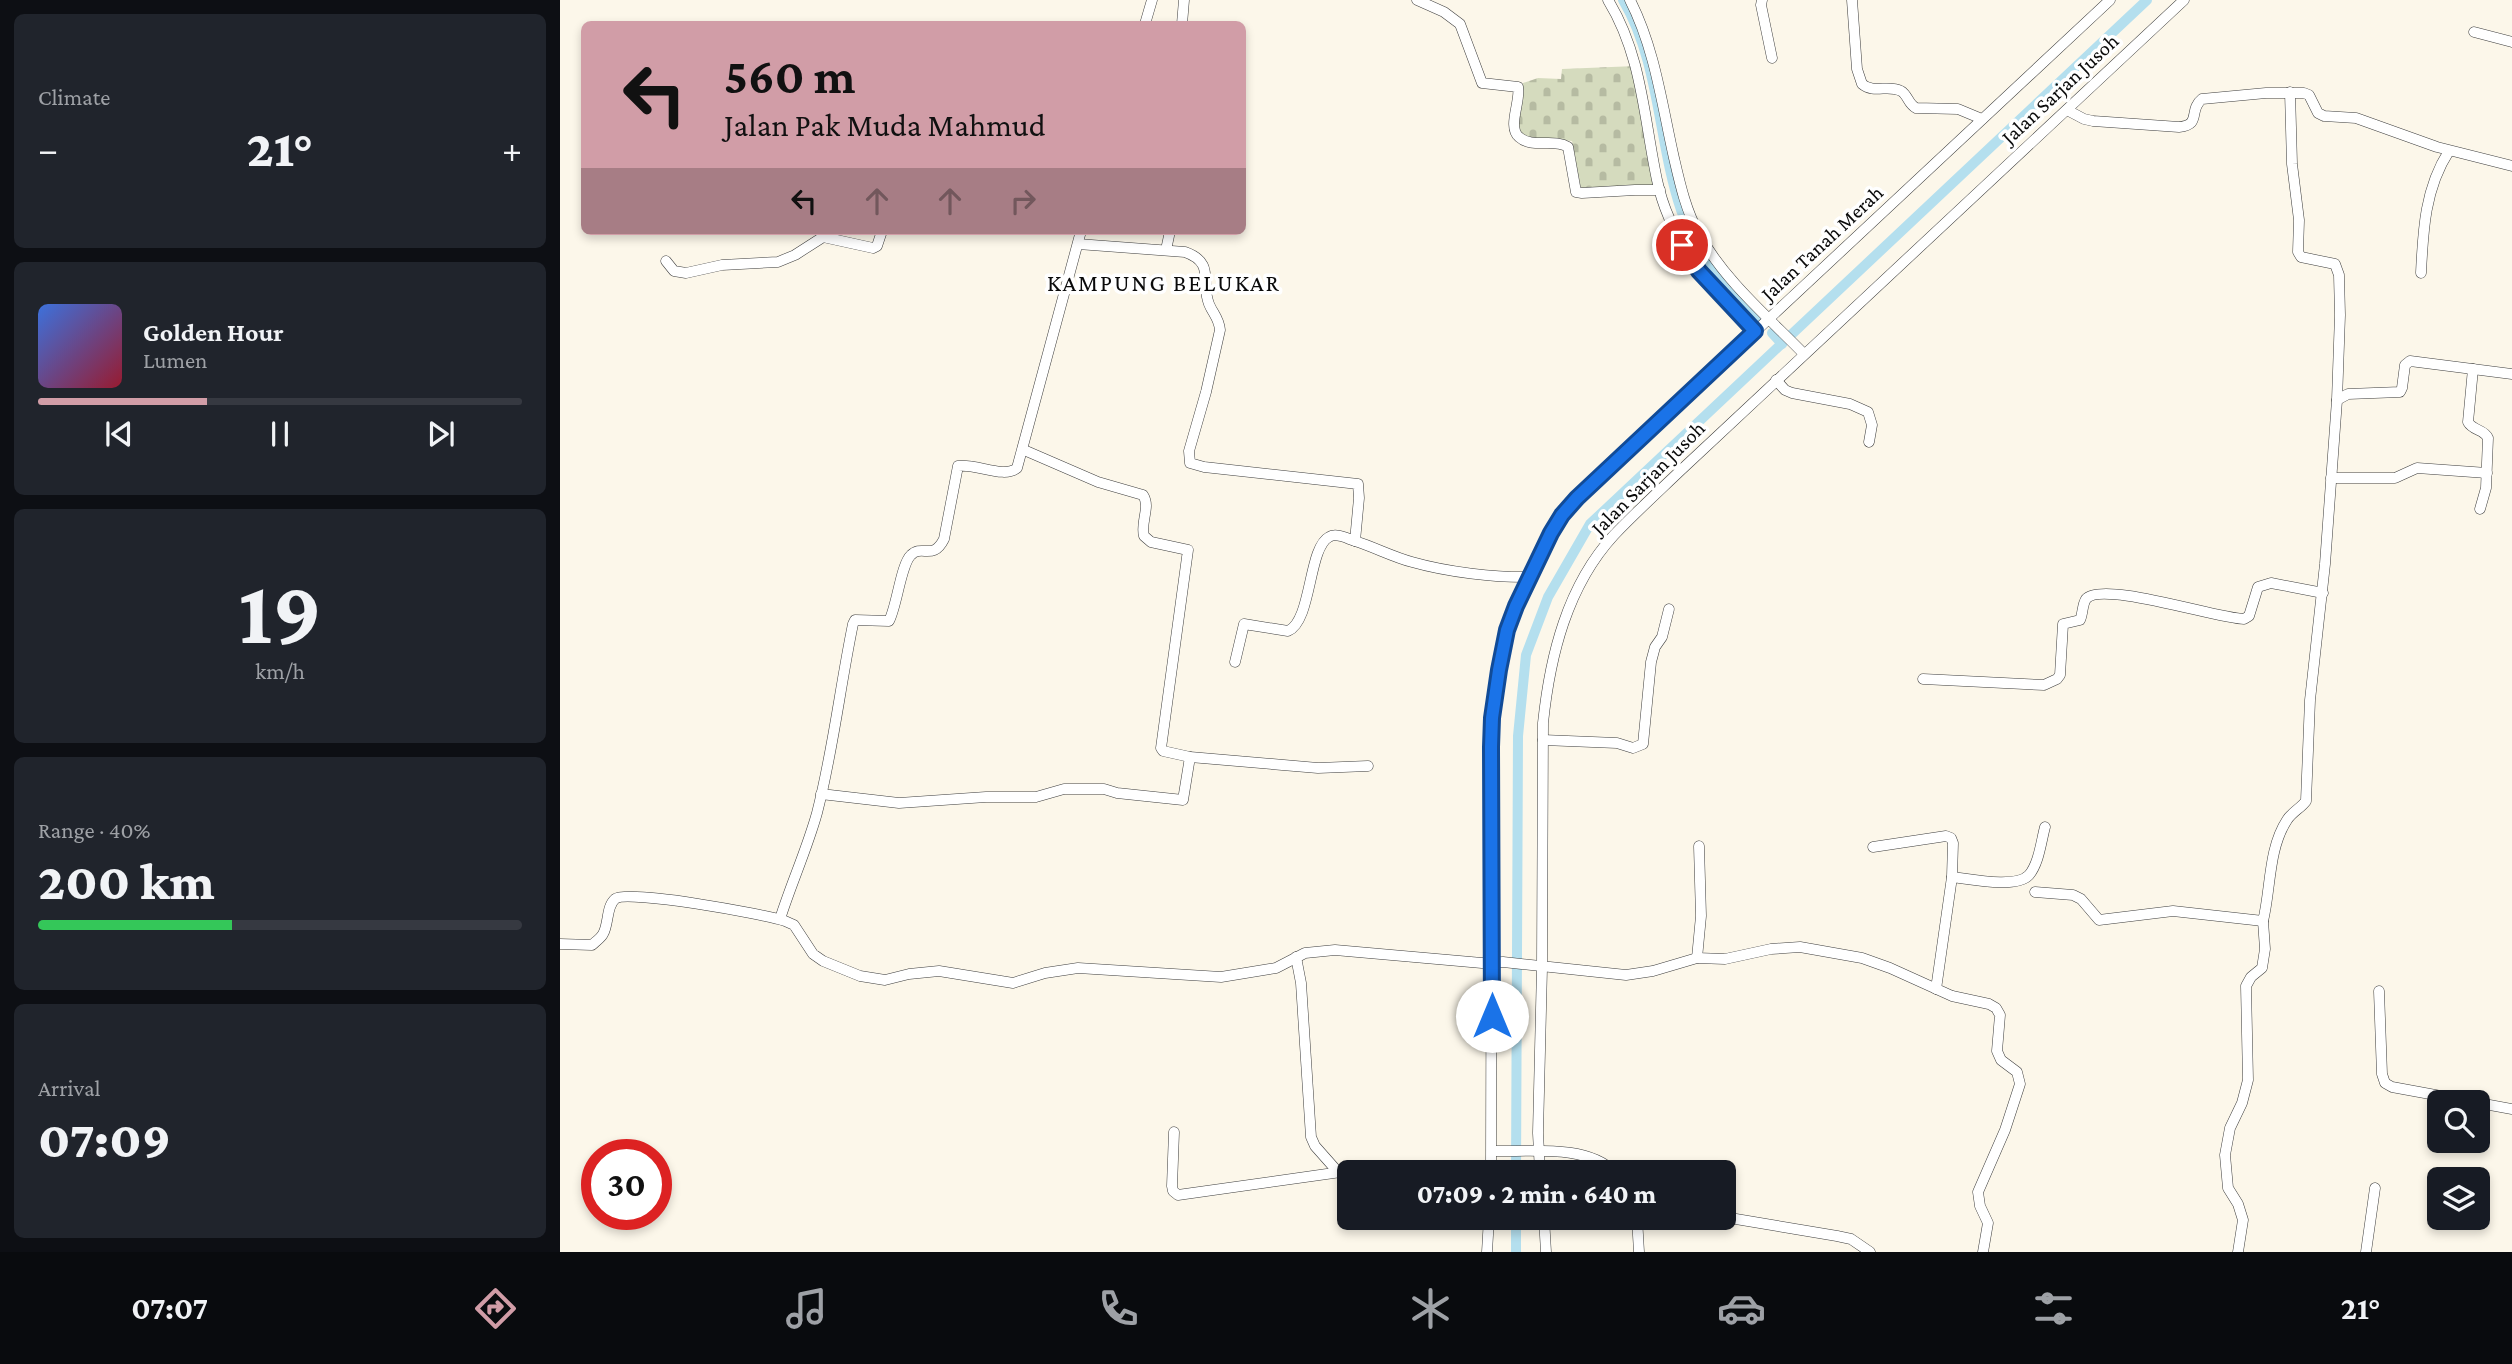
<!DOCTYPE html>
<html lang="en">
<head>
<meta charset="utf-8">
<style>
	:root { --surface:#171b24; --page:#20242c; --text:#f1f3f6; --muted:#9ea1a6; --line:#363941; --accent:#d19da7 }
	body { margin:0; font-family:"Crimson Pro",serif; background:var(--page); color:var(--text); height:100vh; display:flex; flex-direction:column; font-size:26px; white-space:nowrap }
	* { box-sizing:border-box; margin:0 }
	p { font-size:23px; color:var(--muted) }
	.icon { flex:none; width:38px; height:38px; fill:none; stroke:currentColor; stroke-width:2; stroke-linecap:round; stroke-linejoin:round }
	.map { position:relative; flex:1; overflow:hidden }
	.side { display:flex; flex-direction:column; gap:14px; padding:14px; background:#0d0f14; width:560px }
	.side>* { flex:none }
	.guide { position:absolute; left:21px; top:21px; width:665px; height:214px; border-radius:10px; box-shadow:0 4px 10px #0003; background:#d19da7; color:#111; overflow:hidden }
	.buttons { position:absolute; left:1867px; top:1090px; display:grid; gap:14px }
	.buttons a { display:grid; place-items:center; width:63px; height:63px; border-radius:10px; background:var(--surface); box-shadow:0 4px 10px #0003; font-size:35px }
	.speed { position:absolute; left:21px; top:1139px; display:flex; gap:14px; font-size:35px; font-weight:700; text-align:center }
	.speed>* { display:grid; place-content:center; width:91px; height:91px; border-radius:50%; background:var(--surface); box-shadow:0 4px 10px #0003; line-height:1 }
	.speed .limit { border:10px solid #d22; background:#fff; color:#111 }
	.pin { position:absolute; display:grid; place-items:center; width:60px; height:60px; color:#fff; margin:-30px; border:4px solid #fff; border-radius:50%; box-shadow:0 2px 7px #0007 }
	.me { position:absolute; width:77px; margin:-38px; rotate:0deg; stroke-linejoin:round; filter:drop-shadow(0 0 5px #0008) }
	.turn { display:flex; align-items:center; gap:24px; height:147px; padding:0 28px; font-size:32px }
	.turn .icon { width:91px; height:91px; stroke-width:2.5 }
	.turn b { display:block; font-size:49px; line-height:60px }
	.lanes { display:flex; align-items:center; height:66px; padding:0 28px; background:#0003; justify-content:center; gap:35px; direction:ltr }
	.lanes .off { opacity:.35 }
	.big { font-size:52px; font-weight:800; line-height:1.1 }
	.side .card { flex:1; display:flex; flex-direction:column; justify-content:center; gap:10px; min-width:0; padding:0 24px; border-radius:10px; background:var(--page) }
	.side .dial { align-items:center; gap:0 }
	.dial b { font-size:91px; line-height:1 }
	.song { display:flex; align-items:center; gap:21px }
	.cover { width:84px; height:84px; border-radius:10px; background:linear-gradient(135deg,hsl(220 70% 55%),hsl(350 70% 35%)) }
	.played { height:7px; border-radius:4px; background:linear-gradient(90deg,var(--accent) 35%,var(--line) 35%) }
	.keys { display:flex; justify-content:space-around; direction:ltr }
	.heat { display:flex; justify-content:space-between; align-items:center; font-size:38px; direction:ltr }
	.charge { height:10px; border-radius:5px; background:linear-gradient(90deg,#34c759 40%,var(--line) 0) }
	.trip { position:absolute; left:777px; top:1160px; width:399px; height:70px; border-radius:10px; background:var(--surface); box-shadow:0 4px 10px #0003; font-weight:800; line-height:70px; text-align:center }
	.dock { display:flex; height:112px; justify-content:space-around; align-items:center; background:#090b0e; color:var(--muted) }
	.dock .icon { width:49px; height:49px }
	.dock .on { color:var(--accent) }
	.dock b { font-size:32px; color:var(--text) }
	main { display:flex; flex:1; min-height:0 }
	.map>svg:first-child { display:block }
	.cemetery { fill:url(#cemetery-stones) }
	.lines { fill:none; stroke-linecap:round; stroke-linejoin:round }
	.canal { stroke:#b4dfee; stroke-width:10 }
	.minor-casing { stroke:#3d3d3d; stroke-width:11 }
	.minor { stroke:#fff; stroke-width:10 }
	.route-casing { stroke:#114b97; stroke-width:18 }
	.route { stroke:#1a73e8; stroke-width:12 }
	.labels { text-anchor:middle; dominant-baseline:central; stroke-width:7; stroke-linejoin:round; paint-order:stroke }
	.street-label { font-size:21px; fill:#0a0a0a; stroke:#fff }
	.quarter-label { font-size:24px; letter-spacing:2px; fill:#0a0a0a; stroke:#fff }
</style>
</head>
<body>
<main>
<section class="side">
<div class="card"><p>Climate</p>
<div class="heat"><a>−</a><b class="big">21°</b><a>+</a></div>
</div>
<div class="card">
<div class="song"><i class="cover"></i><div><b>Golden Hour</b><p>Lumen</p></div></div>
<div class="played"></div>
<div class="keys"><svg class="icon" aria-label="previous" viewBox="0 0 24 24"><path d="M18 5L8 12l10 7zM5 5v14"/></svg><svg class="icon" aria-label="pause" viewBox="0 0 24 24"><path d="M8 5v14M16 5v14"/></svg><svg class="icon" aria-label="next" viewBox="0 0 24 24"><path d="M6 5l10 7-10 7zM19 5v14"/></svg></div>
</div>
<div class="card dial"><b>19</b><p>km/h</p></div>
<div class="card"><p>Range · 40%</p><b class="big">200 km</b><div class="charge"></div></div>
<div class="card"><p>Arrival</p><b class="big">07:09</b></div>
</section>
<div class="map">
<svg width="1952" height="1252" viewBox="0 0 1952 1252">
	<defs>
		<pattern id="cemetery-stones" width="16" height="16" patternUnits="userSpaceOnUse" patternTransform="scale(1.75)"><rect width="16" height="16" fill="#d5dbbe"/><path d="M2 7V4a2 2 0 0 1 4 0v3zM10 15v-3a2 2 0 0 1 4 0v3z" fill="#b6bba2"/></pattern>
	</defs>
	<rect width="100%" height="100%" fill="#fcf7ea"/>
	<polygon class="cemetery" points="1076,66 1098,185 1021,189 1012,141 966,137 958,130 963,83 978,78 1001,79 1002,69"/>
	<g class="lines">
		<g class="canal">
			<path d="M1063,0C1100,63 1098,142 1121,210C1136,254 1168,285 1199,318"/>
			<polyline points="1212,333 1222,344"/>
			<polyline points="956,1172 958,736 966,655 988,597 1030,524 1587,0"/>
			<polyline points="956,1252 956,1218"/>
		</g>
		<defs>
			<g id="minor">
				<path d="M857,0L884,12L900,24L922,83L958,87C961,101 947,127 959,137C972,149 994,138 1008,147L1016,192L1022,193L1075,190H1100"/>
				<path d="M1048,0C1082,55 1084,119 1097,180C1110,243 1152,287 1195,331"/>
				<path d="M1070,0C1095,49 1102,105 1114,158C1120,184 1126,211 1139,234C1164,280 1208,317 1244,354"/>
				<polyline points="1202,0 1201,5 1212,58"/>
				<path d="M1292,0L1297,69L1302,84C1314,94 1328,84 1341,91C1348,95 1348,104 1356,108L1398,109L1422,119"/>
				<polyline points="585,24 592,0"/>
				<polyline points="622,24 624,0"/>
				<polyline points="1914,32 1952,42"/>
				<path d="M1507,110L1524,119L1533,121L1619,127C1642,125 1628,110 1642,99L1706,93H1744L1749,95L1758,113L1764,116L1796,118L1877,147L1952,166"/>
				<path d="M518,244L625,252C656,263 640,282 649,304C653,314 659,318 660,330L646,392L629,451L630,463L644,467L798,484L799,498L795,541C788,539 776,532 769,537C748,548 752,621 728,631L684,624L675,662"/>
				<polyline points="606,250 610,231"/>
				<polyline points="106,261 114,271 126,273 162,265 218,262 235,255 263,237 313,248 317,246 322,231"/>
				<path d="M1861,273C1863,230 1865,188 1889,151"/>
				<path d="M1913,369L1908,422C1913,431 1924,429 1928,438L1926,488L1920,509"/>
				<polyline points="1216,380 1225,390 1232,393 1290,404 1308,412 1312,425 1309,442"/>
				<polyline points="1777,400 1788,394 1840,392 1842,388 1845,365 1850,361 1952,374"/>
				<path d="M464,450L538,482L583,495C591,507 580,522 584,536L591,542L628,550L601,748L603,751L630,757L758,768L808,766"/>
				<polyline points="1771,478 1835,478 1857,468 1927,473"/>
				<path d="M795,541C814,547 833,557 852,562C887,572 936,578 972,577"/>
				<path d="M1363,679L1484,685L1497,679L1500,675L1503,624L1520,620C1523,614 1522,605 1526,599C1541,580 1659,619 1684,619L1689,616L1698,587L1711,583L1763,593"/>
				<polyline points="983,740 1057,743 1073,748 1083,744 1091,662 1095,647 1102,637 1109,609"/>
				<polyline points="261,794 339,803 426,797 476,797 504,789 544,789 557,793 623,800 630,757"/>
				<polyline points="1313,847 1386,836 1391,838 1393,843 1392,877"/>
				<path d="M1475,892L1513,895L1521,899L1539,920L1613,911L1703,921C1711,889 1708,849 1727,820C1732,812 1741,808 1746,801L1750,700L1765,564L1777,400L1780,315L1779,275L1775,264L1741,257L1738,252L1739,220L1732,164L1730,92"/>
				<path d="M220,919C231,884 247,849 257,813C273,751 280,687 293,624L295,620L329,621C337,606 341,564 351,555C362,544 373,561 384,539L398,466C416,463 444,479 457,468L521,231"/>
				<path d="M0,944L32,945C35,942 41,938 43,934C49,924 46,907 55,899C67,889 203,914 225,921L234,925L253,954L263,961L300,976L325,980L349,974L379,971L453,983L485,973L518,968L661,977L716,968L745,953L775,950L922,963L943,962L1066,975L1093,971L1137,958L1165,959L1211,949L1240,947L1302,958L1330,968L1392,996L1429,1004L1436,1008L1440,1015L1437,1051L1441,1060L1457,1072L1460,1084L1445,1130L1418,1192L1420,1206L1428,1223L1423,1252"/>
				<polyline points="736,957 741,983 751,1137 755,1146 778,1172"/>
				<polyline points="1137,958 1141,916 1139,846"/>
				<path d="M1376,989L1392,877C1410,879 1456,889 1469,875C1479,863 1481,842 1485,827"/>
				<polyline points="1819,991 1822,1074 1825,1083 1832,1087 1952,1109"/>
				<polyline points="614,1132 612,1186 613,1191 618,1195 795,1170 859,1172"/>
				<path d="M932,1151C969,1152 1027,1144 1054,1172"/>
				<polyline points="931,1172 932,718 942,654 956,606 991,533 1002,515 1017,498 1550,0"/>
				<path d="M980,1172L978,1133L982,968L983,723C990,656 1007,586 1054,535C1075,513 1098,492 1120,471L1624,0"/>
				<polyline points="1164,1217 1277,1236 1291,1239 1310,1252"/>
				<polyline points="984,1218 986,1252"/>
				<polyline points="1077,1218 1079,1252"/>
				<polyline points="927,1252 929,1218"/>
				<polyline points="1678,1252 1683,1220 1678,1204 1668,1188 1665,1155 1670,1128 1682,1103 1688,1080 1686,986 1691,977 1702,968 1705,949 1703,921"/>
				<polyline points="1806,1252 1815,1188"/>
			</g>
		</defs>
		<use href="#minor" class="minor-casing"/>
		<use href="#minor" class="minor"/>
	</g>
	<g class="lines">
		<defs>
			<polyline id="route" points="932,1016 931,747 932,718 939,670 947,630 956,606 991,533 1002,515 1017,498 1195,331 1139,271 1122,245"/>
		</defs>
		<use href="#route" class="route-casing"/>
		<use href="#route" class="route"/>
	</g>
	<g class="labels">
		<g class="street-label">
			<text transform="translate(1500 89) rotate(-43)">Jalan Sarjan Jusoh</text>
			<text transform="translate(1262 243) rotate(-43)">Jalan Tanah Merah</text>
			<text transform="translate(1088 478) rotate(-45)">Jalan Sarjan Jusoh</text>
		</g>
		<g class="quarter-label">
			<text x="604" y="282">KAMPUNG BELUKAR</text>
		</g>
	</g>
</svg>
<div class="buttons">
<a><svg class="icon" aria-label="search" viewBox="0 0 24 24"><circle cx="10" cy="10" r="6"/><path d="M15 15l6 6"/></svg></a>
<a><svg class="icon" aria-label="layers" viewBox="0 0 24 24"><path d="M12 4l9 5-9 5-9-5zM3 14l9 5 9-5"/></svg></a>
</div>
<div class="speed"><div class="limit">30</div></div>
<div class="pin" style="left:1122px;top:245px;background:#d93025"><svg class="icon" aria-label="arrive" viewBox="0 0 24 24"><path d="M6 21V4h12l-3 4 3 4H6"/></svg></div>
<svg class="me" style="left:932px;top:1016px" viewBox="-20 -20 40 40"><circle r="19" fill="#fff"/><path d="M0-13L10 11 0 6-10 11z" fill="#1a73e8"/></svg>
<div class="trip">07:09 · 2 min · 640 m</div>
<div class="guide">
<div class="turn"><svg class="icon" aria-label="left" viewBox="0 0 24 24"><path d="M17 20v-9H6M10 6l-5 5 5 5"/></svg><div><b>560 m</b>Jalan Pak Muda Mahmud</div></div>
<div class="lanes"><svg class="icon" aria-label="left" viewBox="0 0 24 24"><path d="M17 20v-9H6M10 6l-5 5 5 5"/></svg><svg class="icon off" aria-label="ahead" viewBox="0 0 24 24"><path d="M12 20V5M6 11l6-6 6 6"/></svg><svg class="icon off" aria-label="ahead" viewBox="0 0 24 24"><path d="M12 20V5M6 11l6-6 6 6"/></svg><svg class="icon off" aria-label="right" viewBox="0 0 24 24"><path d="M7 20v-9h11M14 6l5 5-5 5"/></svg></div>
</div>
</div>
</main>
<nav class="dock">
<b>07:07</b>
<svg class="icon on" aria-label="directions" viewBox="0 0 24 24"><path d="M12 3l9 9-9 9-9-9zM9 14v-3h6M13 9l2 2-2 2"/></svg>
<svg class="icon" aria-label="music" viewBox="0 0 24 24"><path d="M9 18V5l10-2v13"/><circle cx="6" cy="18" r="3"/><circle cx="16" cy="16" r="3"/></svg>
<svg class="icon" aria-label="phone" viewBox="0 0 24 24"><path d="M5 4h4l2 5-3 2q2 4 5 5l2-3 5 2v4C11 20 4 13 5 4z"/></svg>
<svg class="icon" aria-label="climate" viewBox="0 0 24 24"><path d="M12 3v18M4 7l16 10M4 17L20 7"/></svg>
<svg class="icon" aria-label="car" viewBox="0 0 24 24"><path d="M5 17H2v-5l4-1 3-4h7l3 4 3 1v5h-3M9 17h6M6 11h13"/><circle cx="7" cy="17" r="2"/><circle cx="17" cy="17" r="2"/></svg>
<svg class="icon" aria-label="filters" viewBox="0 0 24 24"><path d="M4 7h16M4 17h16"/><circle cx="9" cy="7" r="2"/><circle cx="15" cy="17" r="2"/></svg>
<b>21°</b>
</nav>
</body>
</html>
